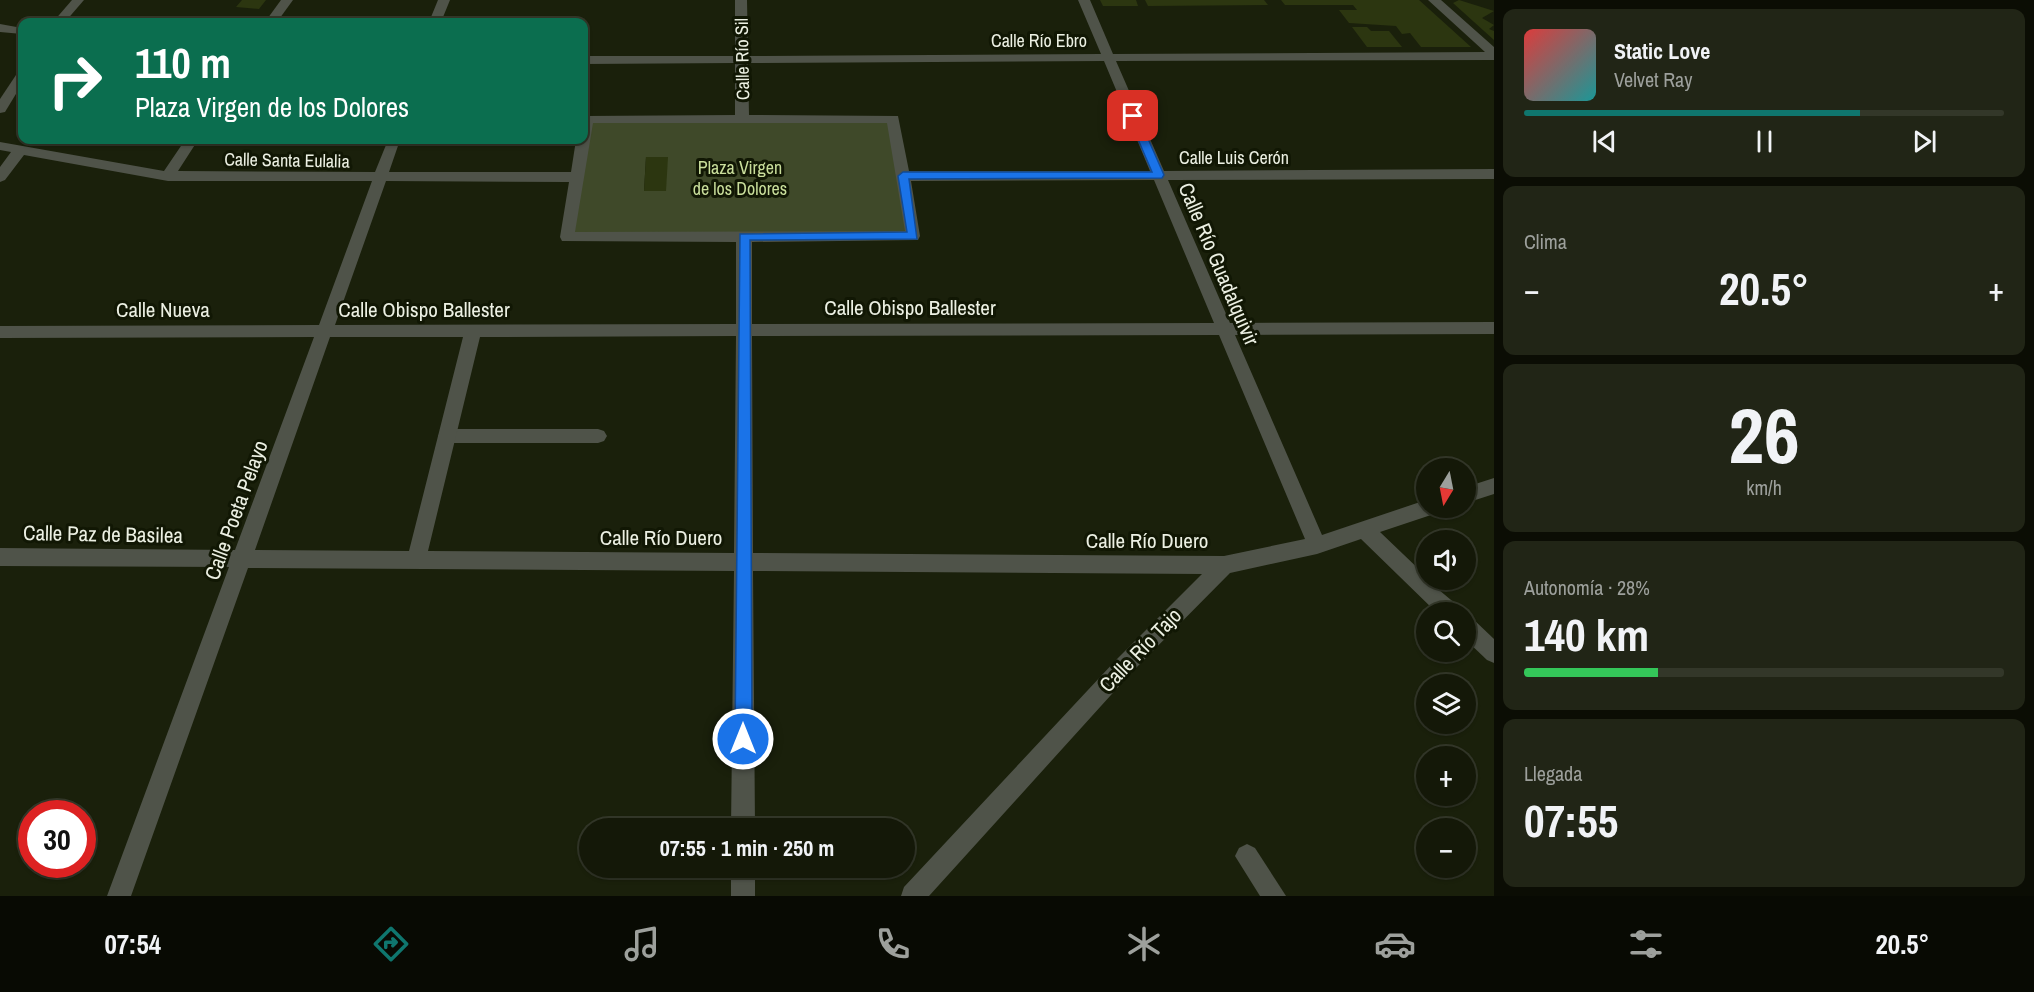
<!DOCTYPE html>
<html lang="es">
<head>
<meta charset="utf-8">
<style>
	:root { --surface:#141808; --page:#212516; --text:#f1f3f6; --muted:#9da09c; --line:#333729; --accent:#0f766e }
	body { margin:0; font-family:"Archivo Narrow",sans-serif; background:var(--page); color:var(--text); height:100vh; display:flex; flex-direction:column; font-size:22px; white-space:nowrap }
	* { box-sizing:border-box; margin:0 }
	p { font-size:20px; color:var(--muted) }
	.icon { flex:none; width:33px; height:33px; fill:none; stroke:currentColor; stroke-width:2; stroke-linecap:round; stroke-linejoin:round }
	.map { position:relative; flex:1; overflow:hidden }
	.details { display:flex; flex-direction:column; gap:9px; padding:9px; background:#0b0d04; width:540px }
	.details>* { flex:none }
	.banner { position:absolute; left:18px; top:18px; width:570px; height:126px; border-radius:12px; box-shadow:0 2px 4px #0004,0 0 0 2px var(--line); background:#0b6e4f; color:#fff; overflow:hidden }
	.needle { width:39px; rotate:190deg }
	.fabs { position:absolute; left:1416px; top:458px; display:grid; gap:12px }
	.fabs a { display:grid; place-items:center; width:60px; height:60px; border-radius:50%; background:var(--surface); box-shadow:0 2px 4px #0004,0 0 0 2px var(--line); font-size:30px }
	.speed { position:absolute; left:18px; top:800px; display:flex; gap:12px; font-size:30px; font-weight:700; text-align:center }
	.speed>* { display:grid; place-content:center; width:78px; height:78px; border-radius:50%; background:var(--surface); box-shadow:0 2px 4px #0004,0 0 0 2px var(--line); line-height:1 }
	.speed .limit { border:9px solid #d22; background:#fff; color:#111 }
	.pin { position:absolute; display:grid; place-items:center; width:51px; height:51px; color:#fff; margin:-26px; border-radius:12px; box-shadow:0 3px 9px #0006 }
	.me { position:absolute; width:66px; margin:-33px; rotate:0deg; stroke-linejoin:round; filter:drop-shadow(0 0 4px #0008) }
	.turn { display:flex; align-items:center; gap:21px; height:126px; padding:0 18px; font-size:27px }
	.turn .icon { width:78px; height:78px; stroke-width:2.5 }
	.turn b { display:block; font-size:42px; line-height:51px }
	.big { font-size:45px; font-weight:800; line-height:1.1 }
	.details .widget { flex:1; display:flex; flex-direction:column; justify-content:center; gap:9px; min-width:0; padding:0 21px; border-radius:12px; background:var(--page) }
	.details .dial { align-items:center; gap:0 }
	.dial b { font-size:78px; line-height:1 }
	.song { display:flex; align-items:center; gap:18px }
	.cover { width:72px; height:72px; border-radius:9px; background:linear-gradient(135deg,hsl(0 70% 55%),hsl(180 70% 35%)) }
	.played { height:6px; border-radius:3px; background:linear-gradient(90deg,var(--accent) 70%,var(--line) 70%) }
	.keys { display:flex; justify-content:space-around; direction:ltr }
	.heat { display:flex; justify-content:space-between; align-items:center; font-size:33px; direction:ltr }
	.charge { height:9px; border-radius:4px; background:linear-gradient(90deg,#34c759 28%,var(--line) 0) }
	.trip { position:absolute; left:579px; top:818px; width:336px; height:60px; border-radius:30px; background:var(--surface); box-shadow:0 2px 4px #0004,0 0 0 2px var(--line); font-weight:800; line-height:60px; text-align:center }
	.dock { display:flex; height:96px; justify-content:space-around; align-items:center; background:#080a03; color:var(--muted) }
	.dock .icon { width:42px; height:42px }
	.dock .current { color:var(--accent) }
	.dock b { font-size:27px; color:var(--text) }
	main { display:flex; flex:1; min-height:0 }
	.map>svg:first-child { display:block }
	.green { fill:#3f4929; fill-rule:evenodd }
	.building { fill:#2c3610 }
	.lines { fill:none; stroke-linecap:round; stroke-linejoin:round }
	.pedestrian { fill:#4f5349; fill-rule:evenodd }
	.minor { fill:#4f5349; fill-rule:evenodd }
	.route { fill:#1a73e8; stroke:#114b97; stroke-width:1.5 }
	.labels { text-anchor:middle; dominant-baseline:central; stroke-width:6; stroke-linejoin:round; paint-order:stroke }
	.far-street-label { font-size:18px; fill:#ecf0e3; stroke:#111704 }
	.far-park-label { font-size:18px; fill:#c9de9b; stroke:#111704 }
	.street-label { font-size:21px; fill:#ecf0e3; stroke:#111704 }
</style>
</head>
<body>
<main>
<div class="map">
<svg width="1494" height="896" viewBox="0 0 1494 896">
	<rect width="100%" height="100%" fill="#1a200b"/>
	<path class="green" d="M587,119H893L913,236L567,237ZM646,157L666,191H644Z"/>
	<g class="building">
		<polygon points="242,0 266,0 259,9 236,7"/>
		<polygon points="1100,0 1136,0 1138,6 1103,6"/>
		<polygon points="1145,0 1264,0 1268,5 1148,6"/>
		<polygon points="1281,0 1419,0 1471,47 1421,47 1410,33 1402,34 1396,26 1349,23 1339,10 1357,10 1353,5 1285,5"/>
		<polygon points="1459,0 1494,11 1482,18 1494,25 1489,29 1494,31 1494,40 1453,3"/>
		<polygon points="1352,27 1367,27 1371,31 1389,31 1402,47 1367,47"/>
		<polygon points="646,157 668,157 666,191 644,191"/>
	</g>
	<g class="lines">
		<polygon class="pedestrian" points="447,429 598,429 604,431 607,436 604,441 598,443 447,443 441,441 438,436 441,431"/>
		<g class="minor">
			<polygon points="72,0 84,0 65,22 53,22"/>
			<polygon points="281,0 293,0 277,22 265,22"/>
			<polygon points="438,0 450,0 441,22 429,22"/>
			<path d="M735,0H747L748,56L1101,54L1078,0H1090L1113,54L1485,52L1428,0H1441L1494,47V60L1116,61L1164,171L1494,169V179L1168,180L1230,323L1494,322V334L1235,335L1322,535L1426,500V507H1439L1437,513L1380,532L1426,576V579L1457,605L1460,612H1436L1361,539L1317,554L1230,573L1130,674L929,896H901L904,887L1116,660L1202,574L753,571L755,828H731L734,571L248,568L131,896H107L229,567L0,566V548L235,550L314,337L0,338V326L319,325L372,181H168L24,155L5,180L0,182V167L11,152L0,150V142L164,171L185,140H198L178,171L375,172L388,140H400L389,172H571L576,140H584V116L735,115V63L584,64V56H735ZM1104,61L1150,171H909L898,116L749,115L748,63ZM593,123H887L905,231L575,232ZM1154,180L1214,323L752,324V242L918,240L920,236L911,181ZM386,181L569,182L560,237L562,241L736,242V324L335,325ZM1219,335L1305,539L1224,556L753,553L752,336ZM736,336L734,553L428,551L480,337ZM330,337H463L409,551L255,550Z"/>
			<polygon points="0,24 22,28 22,34 0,32"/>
			<polygon points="22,71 22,84 5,112 0,113 0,99 18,72"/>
			<polygon points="1494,478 1494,494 1466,503 1466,487"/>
			<polygon points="1466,616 1473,619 1494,639 1494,663 1487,660 1466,640"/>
			<polygon points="1247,844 1255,848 1286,896 1260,896 1235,856 1239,848"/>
			<rect x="731" y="867" width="24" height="29"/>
		</g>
	</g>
	<polygon class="route" points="1133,113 1138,116 1164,175 1162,178 909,179 917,239 750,240 752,739 749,745 743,748 737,745 735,739 740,234 907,232 898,176 903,172 1152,172 1128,116"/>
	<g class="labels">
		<g class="far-street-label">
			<text x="1039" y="40">Calle Río Ebro</text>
			<text transform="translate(742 59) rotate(-91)">Calle Río Sil</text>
			<text x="1234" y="157">Calle Luis Cerón</text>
			<text transform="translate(287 160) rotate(1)">Calle Santa Eulalia</text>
		</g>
		<g class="far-park-label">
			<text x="740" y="167">Plaza Virgen<tspan x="740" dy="21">de los Dolores</tspan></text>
		</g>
		<g class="street-label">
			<text transform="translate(1219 264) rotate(67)">Calle Río Guadalquivir</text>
			<text x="910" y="307">Calle Obispo Ballester</text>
			<text x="163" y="309">Calle Nueva</text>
			<text x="424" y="309">Calle Obispo Ballester</text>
			<text transform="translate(236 510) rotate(-70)">Calle Poeta Pelayo</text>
			<text transform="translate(103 534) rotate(1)">Calle Paz de Basilea</text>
			<text x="661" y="537">Calle Río Duero</text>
			<text x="1147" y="540">Calle Río Duero</text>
			<text transform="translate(1140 650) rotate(-46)">Calle Río Tajo</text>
		</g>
	</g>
</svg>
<div class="fabs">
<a><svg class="needle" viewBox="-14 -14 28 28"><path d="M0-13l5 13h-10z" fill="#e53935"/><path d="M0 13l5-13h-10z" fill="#9da09c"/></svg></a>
<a><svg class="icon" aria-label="sound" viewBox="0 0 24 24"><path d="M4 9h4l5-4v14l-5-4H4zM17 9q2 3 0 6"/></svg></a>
<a><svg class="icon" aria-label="search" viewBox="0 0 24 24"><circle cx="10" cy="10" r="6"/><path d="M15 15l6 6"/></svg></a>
<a><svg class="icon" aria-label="layers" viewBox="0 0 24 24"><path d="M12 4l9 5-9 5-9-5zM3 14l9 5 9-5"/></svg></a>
<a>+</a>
<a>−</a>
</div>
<div class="speed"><div class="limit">30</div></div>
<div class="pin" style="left:1133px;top:116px;background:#d93025"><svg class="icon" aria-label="arrive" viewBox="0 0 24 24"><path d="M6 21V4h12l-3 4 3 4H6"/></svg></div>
<svg class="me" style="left:743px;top:739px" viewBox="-20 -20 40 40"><circle r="17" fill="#1a73e8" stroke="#fff" stroke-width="3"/><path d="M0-11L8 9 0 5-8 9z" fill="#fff"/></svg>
<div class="trip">07:55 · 1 min · 250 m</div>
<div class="banner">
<div class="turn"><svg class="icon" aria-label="right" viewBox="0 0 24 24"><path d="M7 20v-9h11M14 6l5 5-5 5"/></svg><div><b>110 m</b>Plaza Virgen de los Dolores</div></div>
</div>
</div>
<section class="details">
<div class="widget">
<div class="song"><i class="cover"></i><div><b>Static Love</b><p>Velvet Ray</p></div></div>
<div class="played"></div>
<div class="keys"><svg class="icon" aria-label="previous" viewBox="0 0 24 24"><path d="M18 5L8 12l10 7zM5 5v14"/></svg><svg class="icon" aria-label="pause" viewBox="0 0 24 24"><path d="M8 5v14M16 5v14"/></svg><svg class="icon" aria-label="next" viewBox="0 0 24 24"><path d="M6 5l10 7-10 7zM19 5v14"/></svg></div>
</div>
<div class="widget"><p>Clima</p>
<div class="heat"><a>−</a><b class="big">20.5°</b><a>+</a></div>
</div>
<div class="widget dial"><b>26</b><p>km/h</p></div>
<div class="widget"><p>Autonomía · 28%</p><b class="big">140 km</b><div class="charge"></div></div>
<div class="widget"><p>Llegada</p><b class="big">07:55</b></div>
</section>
</main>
<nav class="dock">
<b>07:54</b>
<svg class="icon current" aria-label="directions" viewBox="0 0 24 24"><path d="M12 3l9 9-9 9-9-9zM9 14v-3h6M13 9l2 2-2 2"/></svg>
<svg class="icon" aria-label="music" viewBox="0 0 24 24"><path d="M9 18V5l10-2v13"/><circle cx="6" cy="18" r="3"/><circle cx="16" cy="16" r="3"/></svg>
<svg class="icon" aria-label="phone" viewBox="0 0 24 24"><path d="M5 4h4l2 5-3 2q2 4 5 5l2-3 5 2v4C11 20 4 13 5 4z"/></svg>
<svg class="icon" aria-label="climate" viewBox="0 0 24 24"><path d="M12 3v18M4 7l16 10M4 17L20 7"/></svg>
<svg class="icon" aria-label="car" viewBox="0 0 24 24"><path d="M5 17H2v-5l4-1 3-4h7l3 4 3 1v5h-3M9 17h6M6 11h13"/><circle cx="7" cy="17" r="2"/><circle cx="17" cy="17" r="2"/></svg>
<svg class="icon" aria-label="filters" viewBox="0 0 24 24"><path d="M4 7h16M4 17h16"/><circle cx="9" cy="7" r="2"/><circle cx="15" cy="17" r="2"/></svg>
<b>20.5°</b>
</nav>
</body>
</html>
